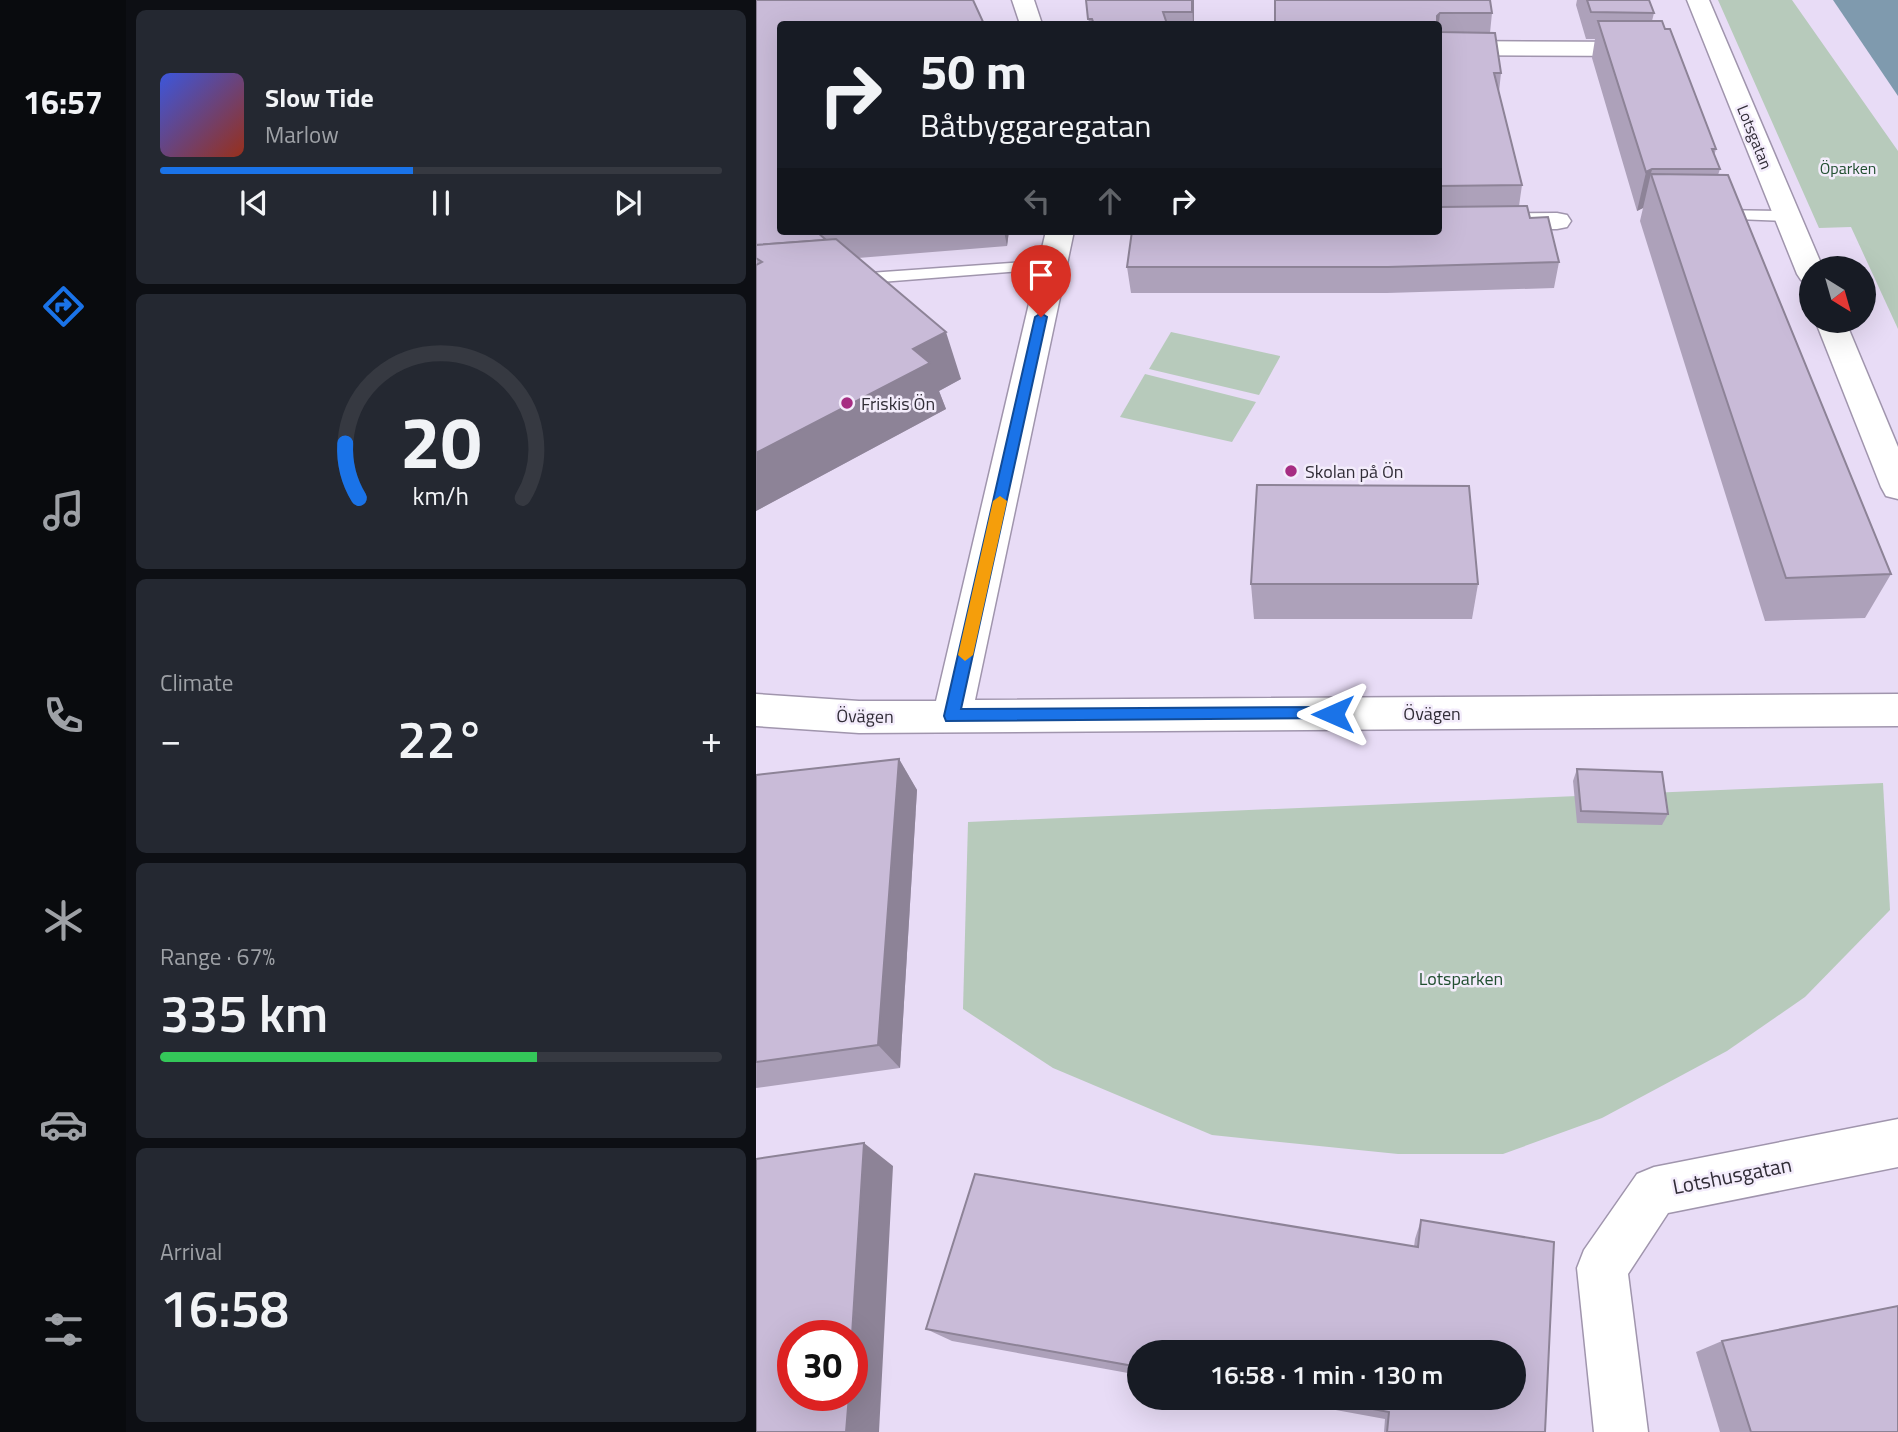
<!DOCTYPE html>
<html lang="en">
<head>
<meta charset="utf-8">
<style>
	:root { --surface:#171b24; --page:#242831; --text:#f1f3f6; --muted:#9ea1a6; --line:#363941; --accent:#1a73e8 }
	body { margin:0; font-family:"Titillium Web",sans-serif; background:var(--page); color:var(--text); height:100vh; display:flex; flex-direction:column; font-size:26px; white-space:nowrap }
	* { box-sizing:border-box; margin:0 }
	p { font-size:23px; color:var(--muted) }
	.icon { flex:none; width:38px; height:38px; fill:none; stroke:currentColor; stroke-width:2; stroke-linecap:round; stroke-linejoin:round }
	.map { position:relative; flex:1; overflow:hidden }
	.sheet { display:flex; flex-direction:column; gap:10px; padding:10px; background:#0d0f14; width:630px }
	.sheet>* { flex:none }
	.banner { position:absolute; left:21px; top:21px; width:665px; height:214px; border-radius:7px; box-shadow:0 7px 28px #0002; background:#171b24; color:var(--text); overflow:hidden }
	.needle { width:46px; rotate:143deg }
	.controls { position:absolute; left:1043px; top:256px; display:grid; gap:14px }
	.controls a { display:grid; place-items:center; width:77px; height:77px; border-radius:50%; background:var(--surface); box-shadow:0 7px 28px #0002; font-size:35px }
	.speed { position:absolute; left:21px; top:1320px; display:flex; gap:14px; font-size:35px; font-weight:700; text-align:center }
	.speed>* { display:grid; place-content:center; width:91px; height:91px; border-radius:50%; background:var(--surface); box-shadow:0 7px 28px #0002; line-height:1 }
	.speed .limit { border:10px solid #d22; background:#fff; color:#111 }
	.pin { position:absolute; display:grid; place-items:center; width:60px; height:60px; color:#fff; margin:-72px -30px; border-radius:50% 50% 50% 0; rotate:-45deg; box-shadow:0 0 7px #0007 }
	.pin .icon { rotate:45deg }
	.me { position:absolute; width:77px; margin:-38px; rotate:270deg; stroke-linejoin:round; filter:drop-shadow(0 0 5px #0008) }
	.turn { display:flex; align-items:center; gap:24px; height:147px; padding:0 28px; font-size:32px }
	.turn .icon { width:91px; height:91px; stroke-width:2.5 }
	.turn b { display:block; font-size:49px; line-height:60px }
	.lanes { display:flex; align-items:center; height:66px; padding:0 28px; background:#0003; justify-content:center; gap:35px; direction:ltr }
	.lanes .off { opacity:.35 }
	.big { font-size:52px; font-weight:600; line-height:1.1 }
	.sheet .widget { flex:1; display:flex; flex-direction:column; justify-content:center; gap:10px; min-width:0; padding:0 24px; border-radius:10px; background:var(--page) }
	.sheet .dial { align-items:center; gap:0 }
	.dial svg { height:182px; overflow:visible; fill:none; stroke:var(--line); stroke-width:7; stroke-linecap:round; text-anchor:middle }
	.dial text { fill:var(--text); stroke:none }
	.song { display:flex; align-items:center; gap:21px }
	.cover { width:84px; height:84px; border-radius:10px; background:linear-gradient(135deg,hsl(230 70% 55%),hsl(10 70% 35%)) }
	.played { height:7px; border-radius:4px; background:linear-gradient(90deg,var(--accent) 45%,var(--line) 45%) }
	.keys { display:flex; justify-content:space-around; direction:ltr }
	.heat { display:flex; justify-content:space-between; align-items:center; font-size:38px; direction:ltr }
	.charge { height:10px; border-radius:5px; background:linear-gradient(90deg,#34c759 67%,var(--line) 0) }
	.trip { position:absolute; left:371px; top:1340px; width:399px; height:70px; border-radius:35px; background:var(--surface); box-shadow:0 7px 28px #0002; font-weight:600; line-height:70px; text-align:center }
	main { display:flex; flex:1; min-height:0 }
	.tab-bar { display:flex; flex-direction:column; width:126px; justify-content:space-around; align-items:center; background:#090b0e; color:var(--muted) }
	.tab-bar .icon { width:49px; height:49px }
	.tab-bar .selected { color:var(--accent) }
	.tab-bar b { font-size:32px; color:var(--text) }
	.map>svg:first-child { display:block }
	.green { fill:#b7cabb }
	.water { fill:#7f9aae }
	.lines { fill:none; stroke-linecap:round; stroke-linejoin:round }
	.service-casing { stroke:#a095ad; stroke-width:3 }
	.minor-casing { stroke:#a095ad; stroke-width:3 }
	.service { fill:#fff; fill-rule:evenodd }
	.minor { fill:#fff; fill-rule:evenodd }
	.wall { fill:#ada1ba }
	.shaded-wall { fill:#8d8397 }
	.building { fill:#c9bbd8; stroke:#8d8397; stroke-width:2 }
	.route { fill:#1a73e8; stroke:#114b97; stroke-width:2 }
	.slow { fill:#f59e0b }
	.poi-dot { fill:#a62c82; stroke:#f3ecfb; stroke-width:2.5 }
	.labels { text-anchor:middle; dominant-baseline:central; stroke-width:5; stroke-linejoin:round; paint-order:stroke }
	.far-street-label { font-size:16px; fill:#312d37; stroke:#f3ecfb }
	.far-park-label { font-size:16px; fill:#214f30; stroke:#f3ecfb }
	.poi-label { font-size:18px; fill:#312d37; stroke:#f3ecfb; text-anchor:start }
	.street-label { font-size:18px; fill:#312d37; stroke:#f3ecfb }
	.park-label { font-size:18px; fill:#214f30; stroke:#f3ecfb }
	.near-street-label { font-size:21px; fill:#312d37; stroke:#f3ecfb }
</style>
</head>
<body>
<main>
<nav class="tab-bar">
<b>16:57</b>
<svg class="icon selected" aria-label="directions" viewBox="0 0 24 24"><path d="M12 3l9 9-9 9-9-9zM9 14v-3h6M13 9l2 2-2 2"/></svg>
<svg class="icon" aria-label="music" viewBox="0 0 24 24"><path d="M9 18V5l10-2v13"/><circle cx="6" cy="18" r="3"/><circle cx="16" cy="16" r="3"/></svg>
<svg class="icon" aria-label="phone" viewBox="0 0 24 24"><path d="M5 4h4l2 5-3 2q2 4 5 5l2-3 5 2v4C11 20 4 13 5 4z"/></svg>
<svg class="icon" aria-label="climate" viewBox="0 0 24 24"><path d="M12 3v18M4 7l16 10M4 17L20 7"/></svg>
<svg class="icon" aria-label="car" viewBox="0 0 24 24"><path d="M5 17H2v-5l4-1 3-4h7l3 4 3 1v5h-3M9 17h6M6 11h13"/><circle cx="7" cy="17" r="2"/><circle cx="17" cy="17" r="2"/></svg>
<svg class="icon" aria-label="filters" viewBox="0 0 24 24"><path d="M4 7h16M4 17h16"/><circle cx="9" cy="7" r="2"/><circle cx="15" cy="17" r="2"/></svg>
</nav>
<section class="sheet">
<div class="widget">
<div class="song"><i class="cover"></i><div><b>Slow Tide</b><p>Marlow</p></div></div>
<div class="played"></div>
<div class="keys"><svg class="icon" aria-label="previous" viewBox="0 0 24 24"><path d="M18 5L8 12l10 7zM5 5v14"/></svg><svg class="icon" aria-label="pause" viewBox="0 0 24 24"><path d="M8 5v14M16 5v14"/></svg><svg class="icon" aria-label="next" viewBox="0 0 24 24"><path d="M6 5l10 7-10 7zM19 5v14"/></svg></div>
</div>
<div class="widget dial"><svg viewBox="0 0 100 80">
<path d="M14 69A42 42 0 1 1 86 69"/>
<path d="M14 69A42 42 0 0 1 8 45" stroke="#1a73e8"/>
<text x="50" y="56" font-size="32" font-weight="700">20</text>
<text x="50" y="72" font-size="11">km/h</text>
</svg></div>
<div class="widget"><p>Climate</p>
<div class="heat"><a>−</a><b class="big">22°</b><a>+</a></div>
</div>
<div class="widget"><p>Range · 67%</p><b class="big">335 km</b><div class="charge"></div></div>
<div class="widget"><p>Arrival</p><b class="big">16:58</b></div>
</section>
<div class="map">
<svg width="1142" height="1432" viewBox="0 0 1142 1432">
	<rect width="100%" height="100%" fill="#e8dcf6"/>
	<g class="green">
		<polygon points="962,0 1036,0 1142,151 1142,329 1095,227 1063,228"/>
		<polygon points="415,332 524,356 524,357 503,395 393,369"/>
		<polygon points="389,374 500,402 476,442 364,417"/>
		<polygon points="1127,783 1134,910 1049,997 971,1051 846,1118 747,1154 642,1154 456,1135 297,1068 207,1009 212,822"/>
	</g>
	<polygon class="water" points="1077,0 1142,0 1142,96"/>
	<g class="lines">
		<defs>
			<g id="service">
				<polygon points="960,210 1032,211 1040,216 1032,221 955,218 952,215 955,212"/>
				<polygon points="296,260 302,262 304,265 302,268 99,284 91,279 99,274"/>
			</g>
			<g id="minor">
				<polygon points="256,0 278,0 286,24 264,24"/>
				<polygon points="931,0 953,0 1067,268 1055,268 1055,283 1045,280 1041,274"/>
				<polygon points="682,41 890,42 898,44 902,49 898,54 890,56 682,55"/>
				<polygon points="801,213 811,215 815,221 811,227 801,229 682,230 682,214"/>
				<polygon points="290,231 318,231 219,700 1142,694 1142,726 103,733 0,726 0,694 103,701 180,701"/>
				<polygon points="1059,320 1089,320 1142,447 1142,499 1130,496 1125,487"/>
				<polygon points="1142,1119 1142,1167 912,1213 872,1274 892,1432 838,1432 821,1268 828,1250 881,1174 898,1167"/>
			</g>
		</defs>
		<use href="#service" class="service-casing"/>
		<use href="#minor" class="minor-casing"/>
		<use href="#service" class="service"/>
		<use href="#minor" class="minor"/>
	</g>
	<g class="wall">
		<polygon points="0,0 24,231 253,231 251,246 102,258 205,379 183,391 190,409 0,511"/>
		<polygon points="330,0 438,0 438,24 333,24"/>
		<polygon points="519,0 736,13 734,33 745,73 743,92 766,185 763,206 774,218 803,262 798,288 631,293 375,293 371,267 682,231"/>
		<polygon points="821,0 893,0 898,13 896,21 909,29 960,149 958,156 964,169 962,175 1135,574 1109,618 1009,621 884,221 887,208 881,211 836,58 839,39 830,39 820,5"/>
		<polygon points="495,584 722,584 716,619 498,619"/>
		<polygon points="143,759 161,790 144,1068 0,1088 0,775"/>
		<polygon points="821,769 912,814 906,825 821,823 817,781"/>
		<polygon points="665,1220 789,1432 628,1432 629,1419 514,1398 758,1398 383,1353 383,1375 196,1341 170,1329 658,1247 659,1239"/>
		<polygon points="966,1341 1142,1432 964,1432 940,1352"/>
	</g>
	<g class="shaded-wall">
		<polygon points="436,0 438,0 438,24 437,24"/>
		<polygon points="684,13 682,32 682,24 681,24 681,16"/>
		<polygon points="896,169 887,208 881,211 890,172"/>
		<polygon points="248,231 253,231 251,246"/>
		<polygon points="190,332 205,379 183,391 190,409 0,511 0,453 157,349"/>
		<polygon points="143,759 161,790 144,1068 122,1045"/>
		<polygon points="108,1143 137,1166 123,1432 90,1432 93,1395 96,1395 96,1335"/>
	</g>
	<g class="building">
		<polygon points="0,0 217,0 228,24 24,24 24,231 60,231 70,240 0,245"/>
		<polygon points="330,0 436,0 436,12 407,12 411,24 338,24 336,19 332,19"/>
		<polygon points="519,0 734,0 736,13 684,13 681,16 681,24 519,24"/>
		<polygon points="831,0 893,0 898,13 835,12"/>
		<polygon points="842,21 906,21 909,29 914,29 960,149 956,149 964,169 896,169 890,172"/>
		<polygon points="682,31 684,32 739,33 745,73 738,73 766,185 684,186 682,187"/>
		<polygon points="895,174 972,175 1135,574 1030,578"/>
		<polygon points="682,205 684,207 771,206 774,218 792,217 803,262 632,267 371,267 376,231 682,231"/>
		<polygon points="80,239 190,332 157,349 174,363 0,453 0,265 6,262 0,258 0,245"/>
		<polygon points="501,485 713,486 722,584 495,584"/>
		<polygon points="143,759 122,1045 0,1062 0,775"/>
		<polygon points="821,769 906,772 912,814 825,811"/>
		<polygon points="108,1143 96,1335 37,1335 37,1395 93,1395 90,1432 0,1432 0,1159"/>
		<polygon points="219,1174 662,1247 665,1220 798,1242 789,1432 631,1432 633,1412 558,1398 758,1398 758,1353 383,1353 383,1367 170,1329"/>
		<polygon points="1142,1306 1142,1432 995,1432 966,1341"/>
	</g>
	<polygon class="route" points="285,313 291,317 205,709 577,707 582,709 585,714 582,718 190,721 188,716 279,317"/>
	<polygon class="slow" points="244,496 251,501 217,655 209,661 202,655 237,501"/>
	<g class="poi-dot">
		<circle cx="91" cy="403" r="7"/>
		<circle cx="535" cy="471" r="7"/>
	</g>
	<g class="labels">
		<g class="far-street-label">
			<text transform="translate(999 137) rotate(68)">Lotsgatan</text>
		</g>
		<g class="far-park-label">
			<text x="1092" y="168">Öparken</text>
		</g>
		<g class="poi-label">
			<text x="105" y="403">Friskis Ön</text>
			<text x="549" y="471">Skolan på Ön</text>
		</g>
		<g class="street-label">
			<text x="676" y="713">Övägen</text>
			<text transform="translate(109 716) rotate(1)">Övägen</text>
		</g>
		<g class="park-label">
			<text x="705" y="978">Lotsparken</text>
		</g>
		<g class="near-street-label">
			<text transform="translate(976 1175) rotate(-11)">Lotshusgatan</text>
		</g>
	</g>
</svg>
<div class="controls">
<a><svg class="needle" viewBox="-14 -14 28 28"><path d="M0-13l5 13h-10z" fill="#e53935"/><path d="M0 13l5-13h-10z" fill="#9ea1a6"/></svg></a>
</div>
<div class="speed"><div class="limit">30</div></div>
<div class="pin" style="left:285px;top:317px;background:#d93025"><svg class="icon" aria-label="arrive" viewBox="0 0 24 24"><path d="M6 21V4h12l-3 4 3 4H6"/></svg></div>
<svg class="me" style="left:577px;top:714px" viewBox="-20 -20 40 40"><path d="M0-17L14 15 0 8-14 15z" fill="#1a73e8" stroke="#fff" stroke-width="4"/></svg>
<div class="trip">16:58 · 1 min · 130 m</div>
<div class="banner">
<div class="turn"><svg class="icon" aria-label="right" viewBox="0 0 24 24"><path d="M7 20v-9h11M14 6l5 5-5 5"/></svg><div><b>50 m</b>Båtbyggaregatan</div></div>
<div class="lanes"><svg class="icon off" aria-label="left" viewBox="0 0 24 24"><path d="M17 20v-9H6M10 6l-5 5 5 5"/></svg><svg class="icon off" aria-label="ahead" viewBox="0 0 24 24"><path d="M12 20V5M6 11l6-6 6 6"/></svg><svg class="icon" aria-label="right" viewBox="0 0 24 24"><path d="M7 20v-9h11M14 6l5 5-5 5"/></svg></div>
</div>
</div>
</main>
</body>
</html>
